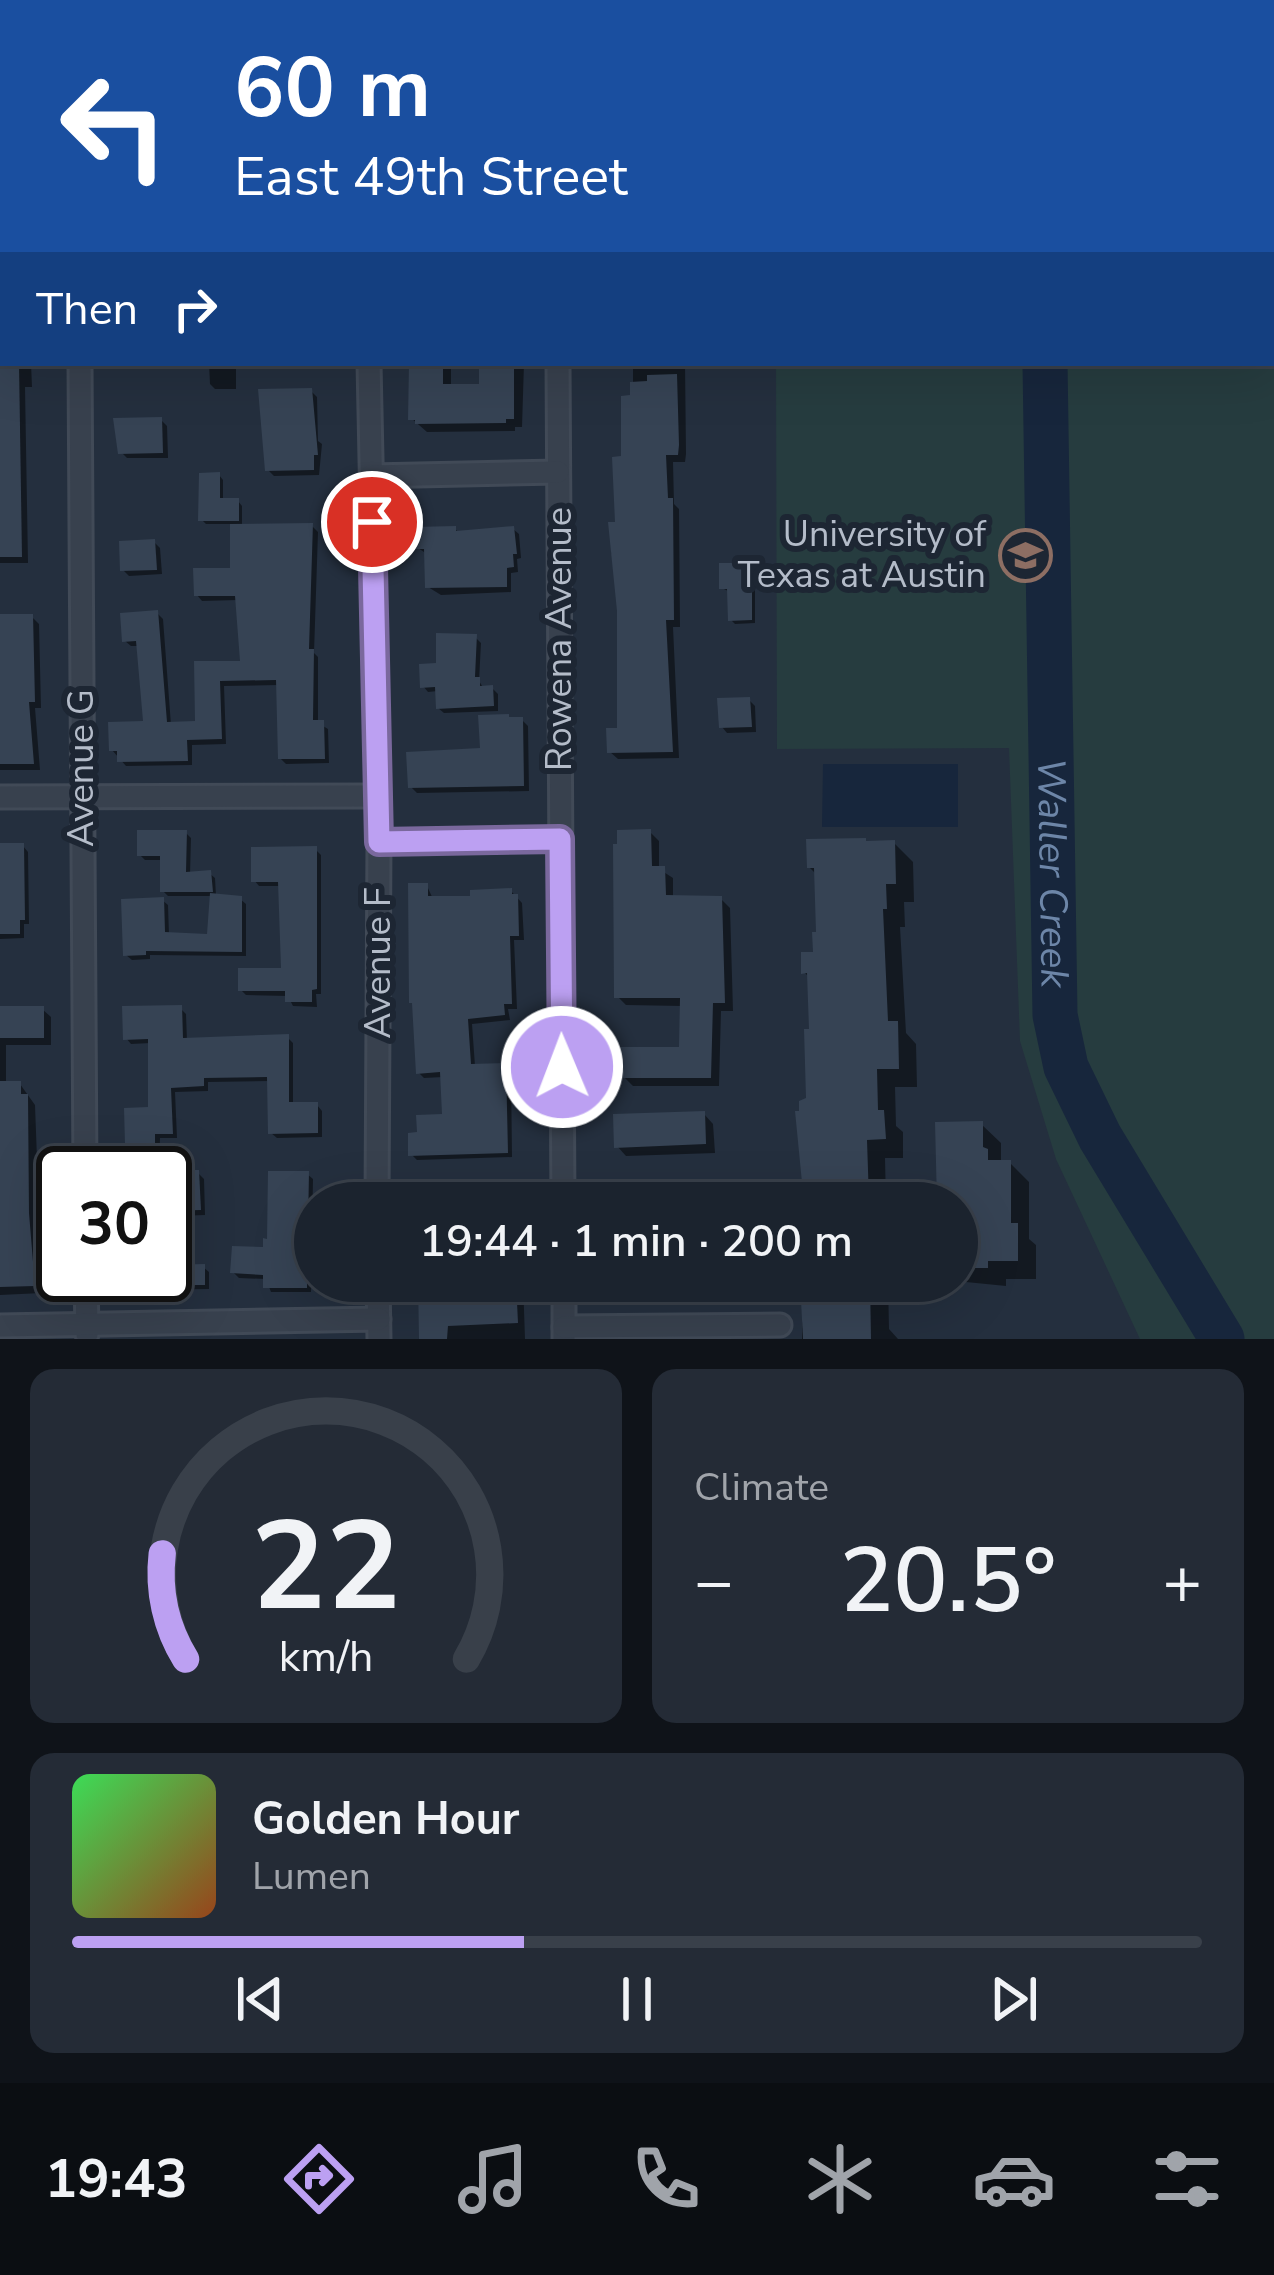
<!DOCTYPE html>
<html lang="en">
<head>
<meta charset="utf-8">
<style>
	:root { --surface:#1b232e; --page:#242b36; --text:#f1f3f6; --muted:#a0a4aa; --line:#39404a; --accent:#bca0f2 }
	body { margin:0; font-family:"Nunito Sans",sans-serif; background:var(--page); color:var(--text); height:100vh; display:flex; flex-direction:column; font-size:45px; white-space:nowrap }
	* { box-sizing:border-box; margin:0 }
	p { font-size:39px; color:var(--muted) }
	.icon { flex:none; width:66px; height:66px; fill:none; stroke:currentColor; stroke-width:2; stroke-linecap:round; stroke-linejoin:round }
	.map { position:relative; height:1339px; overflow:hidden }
	.details { display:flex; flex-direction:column; gap:30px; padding:30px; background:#0f1319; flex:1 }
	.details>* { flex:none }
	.guide { position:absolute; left:0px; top:0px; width:1275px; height:366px; box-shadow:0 12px 48px #0002,0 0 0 3px var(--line); background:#1a4fa0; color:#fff; overflow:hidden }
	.speed { position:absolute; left:36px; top:1146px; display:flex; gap:24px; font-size:60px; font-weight:700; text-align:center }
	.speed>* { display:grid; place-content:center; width:156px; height:156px; border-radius:50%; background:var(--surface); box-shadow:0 12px 48px #0002,0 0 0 3px var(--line); line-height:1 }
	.speed .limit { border:6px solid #111; border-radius:18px; background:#fff; color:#111 }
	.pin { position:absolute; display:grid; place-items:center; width:102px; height:102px; color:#fff; margin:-51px; border:6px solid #fff; border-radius:50%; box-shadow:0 3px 12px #0007 }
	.me { position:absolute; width:132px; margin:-66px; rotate:359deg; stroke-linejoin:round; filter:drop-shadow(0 0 9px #0008) }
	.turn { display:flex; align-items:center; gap:42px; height:252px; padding:0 36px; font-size:54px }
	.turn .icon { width:156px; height:156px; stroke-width:2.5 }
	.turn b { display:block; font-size:84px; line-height:102px }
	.then { display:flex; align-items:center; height:114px; padding:0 36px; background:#0003; gap:24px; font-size:45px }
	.big { font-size:90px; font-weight:600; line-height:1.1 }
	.details .widget { flex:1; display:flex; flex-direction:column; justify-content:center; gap:18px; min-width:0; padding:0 42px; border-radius:24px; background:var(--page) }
	.details .dial { align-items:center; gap:0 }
	.dial svg { height:312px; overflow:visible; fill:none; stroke:var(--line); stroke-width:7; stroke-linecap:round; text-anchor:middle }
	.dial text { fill:var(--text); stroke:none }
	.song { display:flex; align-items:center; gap:36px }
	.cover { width:144px; height:144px; border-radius:18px; background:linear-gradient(135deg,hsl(130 70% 55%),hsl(20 70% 35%)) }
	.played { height:12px; border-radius:6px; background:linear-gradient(90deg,var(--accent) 40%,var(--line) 40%) }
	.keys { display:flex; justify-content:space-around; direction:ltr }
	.heat { display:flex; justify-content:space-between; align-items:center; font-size:66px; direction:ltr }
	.details .tiles { flex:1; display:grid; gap:30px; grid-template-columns:1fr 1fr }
	.widget:last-child { grid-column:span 2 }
	.trip { position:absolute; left:294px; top:1182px; width:684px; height:120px; border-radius:60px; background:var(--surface); box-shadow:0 12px 48px #0002,0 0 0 3px var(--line); font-weight:600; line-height:120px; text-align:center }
	.tab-bar { display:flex; height:192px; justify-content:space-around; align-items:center; background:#0b0e12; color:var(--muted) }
	.tab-bar .icon { width:84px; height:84px }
	.tab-bar .selected { color:var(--accent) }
	.tab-bar b { font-size:54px; color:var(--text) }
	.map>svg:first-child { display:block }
	.green { fill:#263c3f }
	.water { fill:#17263c }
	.shadow { fill:#0007 }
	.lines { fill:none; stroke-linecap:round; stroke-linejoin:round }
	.river { stroke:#17263c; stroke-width:45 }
	.building { fill:#364354 }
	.minor-casing { stroke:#414a57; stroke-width:27 }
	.minor { stroke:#38414e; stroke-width:21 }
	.route-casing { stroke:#7a689d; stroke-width:30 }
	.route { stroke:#bca0f2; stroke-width:21 }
	.labels { text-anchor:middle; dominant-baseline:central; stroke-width:12; stroke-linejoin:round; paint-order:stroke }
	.poi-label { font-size:36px; fill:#b4bcc9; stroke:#1d2633; text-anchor:end }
	.street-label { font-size:36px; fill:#b4bcc9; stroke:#1d2633 }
	.water-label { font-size:39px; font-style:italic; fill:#6d86a8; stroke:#1d2633 }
</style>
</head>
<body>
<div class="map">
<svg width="1274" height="1339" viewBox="0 0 1274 1339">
	<rect width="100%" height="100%" fill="#242f3e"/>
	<polygon class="green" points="774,0 1274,0 1274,1339 1140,1339 1056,1159 1020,1041 1009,748 777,749 776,363 1272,363 1272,3"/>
	<polygon class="water" points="823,764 958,764 958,827 822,827"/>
	<g class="shadow">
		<polygon points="0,0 26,0 3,3 0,251"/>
		<polygon points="122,0 198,0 198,3 123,3"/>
		<rect x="237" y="0" width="75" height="3"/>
		<rect x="410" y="0" width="93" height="3"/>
		<polygon points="608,0 665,0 666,3 608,3"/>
		<polygon points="0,314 3,314 3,363 31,363 32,387 25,387 28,563 0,563"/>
		<polygon points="209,363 236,363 236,389 215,389 210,384"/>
		<polygon points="412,363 451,363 451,387 482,387 482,363 524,363 522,427 515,427 515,431 427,432 411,418"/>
		<polygon points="633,363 685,363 686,454 685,462 673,462 674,504 679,509 680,627 673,627 679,758 618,759 610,752 620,731 617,559 611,553 611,525 619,525 633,398"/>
		<polygon points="311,391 317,397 318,441 322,444 319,475 274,476 268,470"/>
		<polygon points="161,420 167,426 168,458 127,458 121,452"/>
		<polygon points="219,475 223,480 223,501 238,501 242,506 242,527 312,526 318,532 314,653 318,657 318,723 328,729 329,763 286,764 280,758 279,685 224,686 226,744 192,745 192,765 126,766 112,750 146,724 140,646 131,646 125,641 157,613 163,619 171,725 198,724 197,664 243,664 238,600 202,601 197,595 233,571 233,524 206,524 201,519"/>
		<polygon points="455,529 459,533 513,529 519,534 521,558 517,559 518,572 511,573 511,592 441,595 428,587 427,554 418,548"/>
		<polygon points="154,542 160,548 162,574 129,576 123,570"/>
		<polygon points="750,566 755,571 755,623 735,624 731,620 730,592 722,588"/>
		<polygon points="0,617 32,617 39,624 41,708 35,708 40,770 0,770"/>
		<polygon points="475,637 481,643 479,681 484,689 492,688 498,694 498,711 444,713 438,708 438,691 428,692 423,686 440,666"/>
		<polygon points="749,700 755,706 756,732 727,733 722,727"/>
		<polygon points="522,720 528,726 529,791 417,793 411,787 483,750"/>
		<polygon points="650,832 659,841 659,869 673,878 673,898 721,899 730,908 733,1011 721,1011 719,1086 633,1086 624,1077 682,1050 682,1006 626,1005 617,996"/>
		<polygon points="186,833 191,838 190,875 209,873 215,878 216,896 240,899 246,904 246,956 150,955 150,959 132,960 126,955 162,900 168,905 169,935 210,937 213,896 168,896 163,891 163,860 145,860 140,855"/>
		<polygon points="894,843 913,862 914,902 904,902 905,927 900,927 906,1033 916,1044 917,1087 895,1087 896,1126 903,1132 903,1158 885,1158 886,1203 803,1203 812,1032 810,978 804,972 816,955 819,935 817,875 809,867"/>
		<polygon points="0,846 23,846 28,852 29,924 24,924 24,938 0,939"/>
		<polygon points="315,849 321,855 321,994 316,994 317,1007 293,1006 288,996 246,995 241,990 284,971 281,886 259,886 254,880"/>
		<polygon points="427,886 433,899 473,898 511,891 522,903 524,940 514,940 517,1009 508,1009 510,1020 472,1024 475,1066 505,1066 511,1072 512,1157 417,1160 411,1154 446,1117 443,1077 424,1078 419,1073"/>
		<polygon points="180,1008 186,1014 187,1041 287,1037 293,1043 293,1105 317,1105 322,1111 322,1137 277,1138 271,1133 270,1081 208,1082 208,1091 175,1092 177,1138 160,1138 159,1173 198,1173 204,1179 205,1215 177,1216 178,1267 203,1267 209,1272 209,1289 146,1290 140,1284 141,1275 165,1275 165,1173 127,1173 127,1111 151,1110 151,1043 131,1044 126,1038"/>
		<polygon points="0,1009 42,1009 51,1017 51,1045 6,1045 6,1084 20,1084 35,1105 42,1293 0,1295"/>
		<polygon points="704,1114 713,1124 715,1153 626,1156 617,1146"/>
		<polygon points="981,1124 1001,1143 1001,1163 1010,1163 1029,1182 1029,1239 1036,1245 1036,1279 1006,1279 1006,1286 956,1281 957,1203 939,1203"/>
		<polygon points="307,1174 313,1179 311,1292 271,1292 266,1279 239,1278 233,1272 266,1250"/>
		<polygon points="416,1281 523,1281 525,1339 422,1339 422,1291"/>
		<polygon points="802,1281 888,1281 889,1329 898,1339 802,1339"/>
	</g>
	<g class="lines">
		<g class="river">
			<polyline points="1039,0 1039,3"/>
			<path id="s1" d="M1045,363L1055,1015L1066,1067L1100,1137L1222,1339"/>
		</g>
	</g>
	<g class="building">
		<polygon points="0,363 19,363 22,557 0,557"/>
		<polygon points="409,363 443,363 443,384 479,384 479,363 514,363 514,419 506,419 506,423 415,424 415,420 408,420"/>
		<polygon points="677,374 679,445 678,455 666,455 668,498 673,498 674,620 666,620 673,752 607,753 606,728 617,728 617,611 608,522 615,522 612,457 621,456 621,396 630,395 630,382 647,381 647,375"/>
		<polygon points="312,388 318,455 314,455 314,470 265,471 258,389"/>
		<polygon points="162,417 163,453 118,454 113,418"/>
		<polygon points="220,472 220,498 239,498 239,521 198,521 199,473"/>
		<polygon points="313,523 309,649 314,649 313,720 324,720 325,759 278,759 276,680 220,681 222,739 187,740 188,761 117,762 117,751 109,751 108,722 143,721 136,641 122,642 120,613 158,610 167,722 195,721 194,661 240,661 235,596 194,596 193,568 230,568 230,524"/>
		<polygon points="456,526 456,531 514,526 517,554 513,554 514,567 507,568 507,587 425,588 424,549 415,549 414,527"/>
		<polygon points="155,539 157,570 120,571 119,541"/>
		<polygon points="719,563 752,563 752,620 728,621 727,589 719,589"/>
		<polygon points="0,614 33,614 35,702 29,702 34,764 0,764"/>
		<polygon points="436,633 477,634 475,677 480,677 480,686 493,685 494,706 436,709 435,687 420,688 419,664 436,663"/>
		<polygon points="750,697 752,727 719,728 717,698"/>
		<polygon points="509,714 509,717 523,717 524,786 408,788 406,752 480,748 478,715"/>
		<polygon points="651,829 652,866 665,866 666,895 722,896 725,1003 713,1003 711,1078 621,1078 621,1047 679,1047 680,998 614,998 613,844 617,844 617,830"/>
		<polygon points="137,830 187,830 186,872 211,870 213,892 160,892 160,856 137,856"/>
		<polygon points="866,838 866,841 895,840 896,884 886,884 887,909 883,909 888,1021 898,1021 899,1069 877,1069 878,1110 884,1110 886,1139 867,1140 869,1200 866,1203 804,1203 795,1111 799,1111 799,1101 806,1098 804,1029 809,1029 807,973 801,974 801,952 813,952 812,932 816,932 814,868 807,868 806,839"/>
		<polygon points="0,843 24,843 25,920 20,920 20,934 0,934"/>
		<polygon points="317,846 317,989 312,990 312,1002 285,1002 285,991 238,991 238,968 281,968 278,882 251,882 251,847"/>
		<polygon points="408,883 428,883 428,896 470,896 470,890 512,888 512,894 518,894 519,936 510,936 512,1004 504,1004 505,1015 468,1019 471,1064 506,1063 508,1153 408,1156 408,1133 417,1132 416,1115 442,1114 440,1072 416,1074 412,1003 409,1003"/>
		<polygon points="210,893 242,896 242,952 146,951 146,955 123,956 121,899 164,897 165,932 207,934"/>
		<polygon points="182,1005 183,1038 289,1034 289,1102 318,1102 318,1133 268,1134 267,1077 204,1078 204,1086 171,1088 173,1134 155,1134 155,1144 125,1145 124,1108 148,1107 148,1039 123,1040 122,1006"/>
		<rect x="0" y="1006" width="44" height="32"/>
		<polygon points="0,1081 21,1081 21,1094 28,1094 29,1213 35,1286 0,1287"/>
		<polygon points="705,1111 706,1144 614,1148 613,1114"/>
		<polygon points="983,1121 983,1147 988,1149 988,1160 1011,1160 1011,1223 1018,1223 1018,1261 988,1261 988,1268 963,1268 957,1266 957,1203 937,1203 935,1122"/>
		<polygon points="165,1170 199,1170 201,1210 165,1211"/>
		<polygon points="268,1171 309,1171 307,1288 263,1288 263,1275 230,1273 232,1246 263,1247 263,1238 267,1239"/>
		<polygon points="205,1264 205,1285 165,1285 165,1265"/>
		<polygon points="418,1281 516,1281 518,1323 448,1326 447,1339 419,1339"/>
		<polygon points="800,1281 870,1281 871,1339 803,1339"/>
	</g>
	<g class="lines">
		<defs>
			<g id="minor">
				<polyline points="76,0 76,3"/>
				<polyline points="365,0 365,3"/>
				<polyline points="555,0 555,3"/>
				<polyline points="0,274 3,274"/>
				<polyline points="80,363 85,1173"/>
				<polyline points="369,363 379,842 377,1203"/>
				<polyline points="558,363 563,1203"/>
				<polyline points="371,476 558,472"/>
				<polyline points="0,797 377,796"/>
				<polyline points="379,842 561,840"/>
				<polyline points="86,1275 87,1334"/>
				<polyline points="378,1281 379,1339"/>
				<polyline points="564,1281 564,1339"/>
				<polyline points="0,1326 379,1319"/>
				<polyline points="564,1327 780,1325"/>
			</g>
		</defs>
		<use href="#minor" class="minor-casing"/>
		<use href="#minor" class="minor"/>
	</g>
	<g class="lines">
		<defs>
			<polyline id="route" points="372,522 379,842 560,839 562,1067"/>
		</defs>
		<use href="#route" class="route-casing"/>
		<use href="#route" class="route"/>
	</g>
	<defs>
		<symbol id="university-ring" viewBox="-11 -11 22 22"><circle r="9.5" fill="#1d2633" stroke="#8d6e63" stroke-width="1.5"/><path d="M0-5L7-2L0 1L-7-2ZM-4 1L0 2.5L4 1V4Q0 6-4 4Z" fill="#8d6e63"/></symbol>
	</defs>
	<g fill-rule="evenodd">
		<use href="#university-ring" x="996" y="526" width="59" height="59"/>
	</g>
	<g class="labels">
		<g class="poi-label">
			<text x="986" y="534">University of<tspan x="986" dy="41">Texas at Austin</tspan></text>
		</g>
		<g class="street-label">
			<text transform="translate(559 639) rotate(-90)">Rowena Avenue</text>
			<text transform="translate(81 768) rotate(-90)">Avenue G</text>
			<text transform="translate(378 963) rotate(-90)">Avenue F</text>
		</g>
		<g class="water-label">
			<text stroke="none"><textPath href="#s1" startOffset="510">Waller Creek</textPath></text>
		</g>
	</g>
</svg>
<div class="speed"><div class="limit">30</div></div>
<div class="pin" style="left:372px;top:522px;background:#d93025"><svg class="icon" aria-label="arrive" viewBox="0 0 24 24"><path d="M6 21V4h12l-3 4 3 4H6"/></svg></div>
<svg class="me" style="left:562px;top:1067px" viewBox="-20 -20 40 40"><circle r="17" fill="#bca0f2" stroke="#fff" stroke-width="3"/><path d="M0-11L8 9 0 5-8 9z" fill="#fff"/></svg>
<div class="trip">19:44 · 1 min · 200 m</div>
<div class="guide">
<div class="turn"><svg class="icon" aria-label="left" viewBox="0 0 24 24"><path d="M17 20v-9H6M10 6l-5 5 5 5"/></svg><div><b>60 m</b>East 49th Street</div></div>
<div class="then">Then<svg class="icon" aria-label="right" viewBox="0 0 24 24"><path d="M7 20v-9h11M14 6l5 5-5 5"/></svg></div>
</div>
</div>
<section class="details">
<div class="tiles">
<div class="widget dial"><svg viewBox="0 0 100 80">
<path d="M14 69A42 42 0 1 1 86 69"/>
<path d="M14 69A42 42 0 0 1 8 42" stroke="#bca0f2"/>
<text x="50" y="56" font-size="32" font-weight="700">22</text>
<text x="50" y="72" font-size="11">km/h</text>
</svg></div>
<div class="widget"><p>Climate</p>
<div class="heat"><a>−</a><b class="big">20.5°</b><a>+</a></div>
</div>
<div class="widget">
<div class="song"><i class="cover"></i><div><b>Golden Hour</b><p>Lumen</p></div></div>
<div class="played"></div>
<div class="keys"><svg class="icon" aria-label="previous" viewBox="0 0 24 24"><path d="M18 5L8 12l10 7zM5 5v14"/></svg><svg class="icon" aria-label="pause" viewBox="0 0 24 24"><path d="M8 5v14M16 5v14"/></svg><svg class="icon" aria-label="next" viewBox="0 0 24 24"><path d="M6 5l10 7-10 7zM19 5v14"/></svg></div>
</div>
</div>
</section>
<nav class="tab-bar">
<b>19:43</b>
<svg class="icon selected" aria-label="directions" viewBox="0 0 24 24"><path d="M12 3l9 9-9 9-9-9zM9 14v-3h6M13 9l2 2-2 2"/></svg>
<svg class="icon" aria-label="music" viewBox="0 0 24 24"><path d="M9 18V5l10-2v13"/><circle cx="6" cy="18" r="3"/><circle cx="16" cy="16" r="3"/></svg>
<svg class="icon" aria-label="phone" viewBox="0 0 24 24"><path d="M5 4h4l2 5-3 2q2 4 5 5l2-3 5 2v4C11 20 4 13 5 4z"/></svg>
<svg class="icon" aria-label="climate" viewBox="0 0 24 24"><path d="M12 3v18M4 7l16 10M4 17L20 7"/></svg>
<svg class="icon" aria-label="car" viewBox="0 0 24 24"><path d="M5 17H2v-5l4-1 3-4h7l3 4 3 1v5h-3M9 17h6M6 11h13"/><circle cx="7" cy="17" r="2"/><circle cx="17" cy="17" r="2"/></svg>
<svg class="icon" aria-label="filters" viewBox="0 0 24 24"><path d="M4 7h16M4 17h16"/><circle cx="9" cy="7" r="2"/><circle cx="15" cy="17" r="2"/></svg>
</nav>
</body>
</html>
